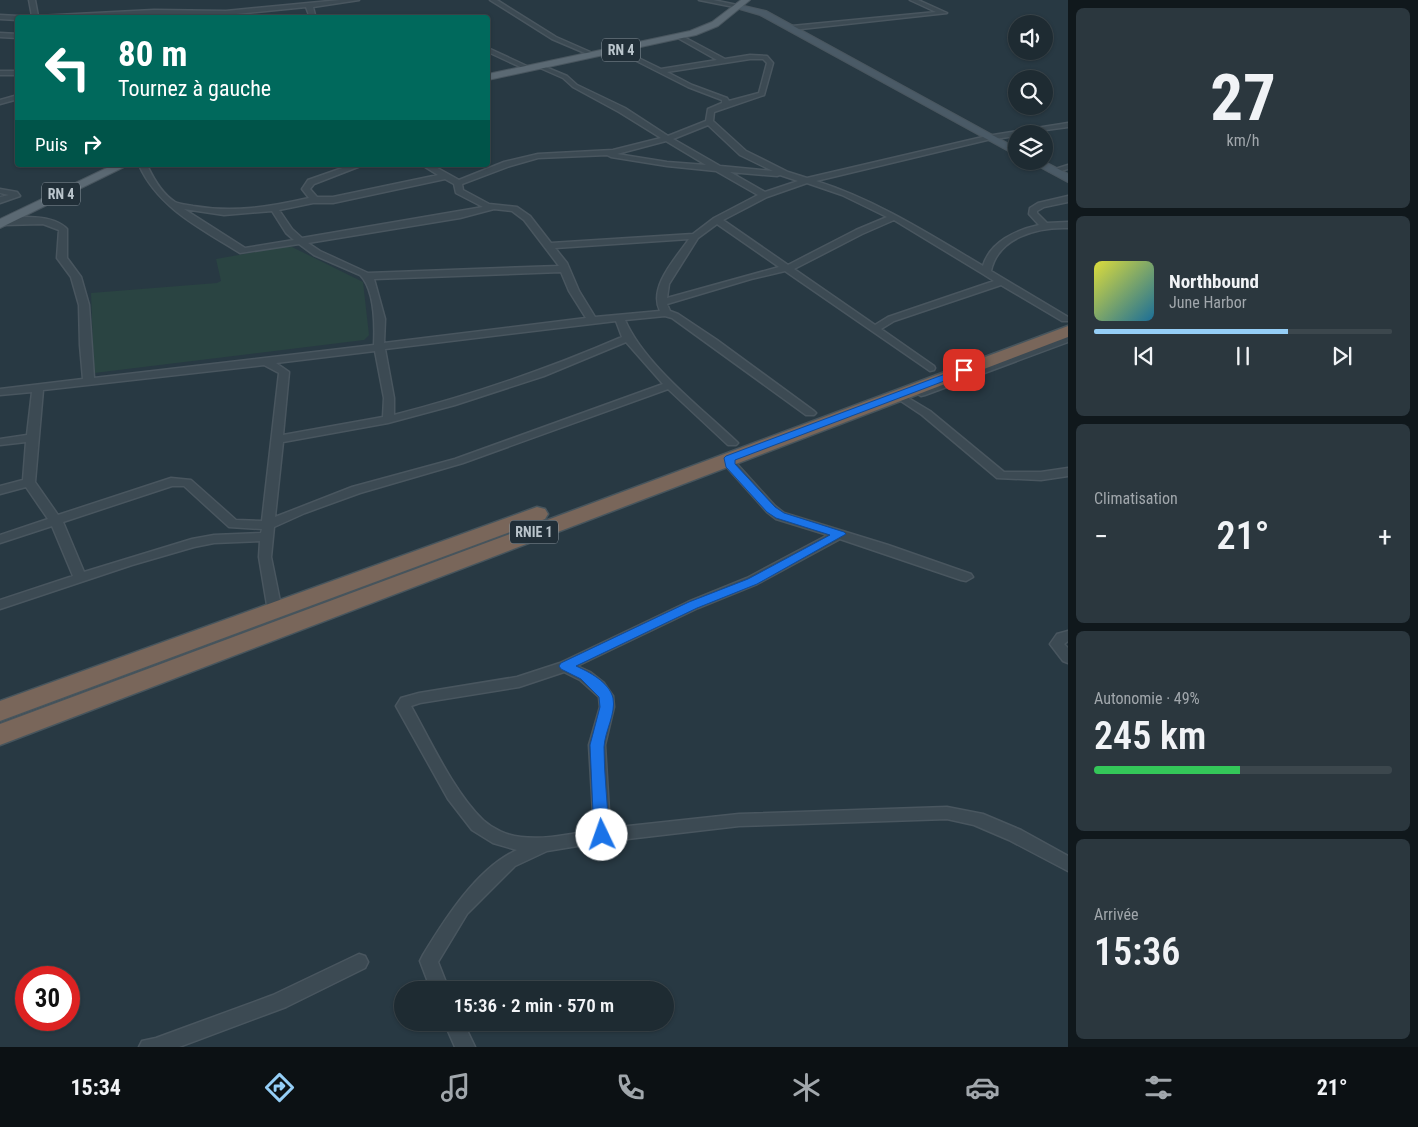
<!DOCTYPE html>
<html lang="fr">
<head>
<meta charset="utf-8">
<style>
	:root { --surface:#1e2b32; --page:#2b373e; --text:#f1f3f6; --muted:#a1a7ac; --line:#3c474d; --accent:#95cef6 }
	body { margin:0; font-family:"Roboto Condensed",sans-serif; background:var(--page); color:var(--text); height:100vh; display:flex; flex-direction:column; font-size:19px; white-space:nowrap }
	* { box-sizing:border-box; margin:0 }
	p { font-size:16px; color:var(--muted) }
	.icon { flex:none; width:28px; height:28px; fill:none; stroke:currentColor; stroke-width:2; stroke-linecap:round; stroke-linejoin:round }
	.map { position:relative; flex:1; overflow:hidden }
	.drawer { display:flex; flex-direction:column; gap:8px; padding:8px; background:#10181c; width:350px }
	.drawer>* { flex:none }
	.hud { position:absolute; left:15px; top:15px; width:475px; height:152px; border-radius:5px; box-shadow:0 1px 4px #0004,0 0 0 1px var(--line); background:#00695c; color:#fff; overflow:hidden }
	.controls { position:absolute; left:1008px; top:15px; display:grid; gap:10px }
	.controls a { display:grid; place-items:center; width:45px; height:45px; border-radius:50%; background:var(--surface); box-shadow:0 1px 4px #0004,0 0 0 1px var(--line); font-size:25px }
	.speed { position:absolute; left:15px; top:966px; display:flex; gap:10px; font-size:25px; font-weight:700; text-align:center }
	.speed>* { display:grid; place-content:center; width:65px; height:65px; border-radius:50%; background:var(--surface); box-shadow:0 1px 4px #0004,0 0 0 1px var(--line); line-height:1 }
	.speed .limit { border:8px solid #d22; background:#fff; color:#111 }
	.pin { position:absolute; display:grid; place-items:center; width:42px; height:42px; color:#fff; margin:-21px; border-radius:10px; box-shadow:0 2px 8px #0006 }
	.me { position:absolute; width:55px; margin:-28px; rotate:357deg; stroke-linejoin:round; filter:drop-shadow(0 0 4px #0008) }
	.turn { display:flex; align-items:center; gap:18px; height:105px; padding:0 20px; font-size:22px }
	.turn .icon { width:65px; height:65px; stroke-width:2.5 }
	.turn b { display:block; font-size:35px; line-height:42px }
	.then { display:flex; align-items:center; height:48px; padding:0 20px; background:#0003; gap:10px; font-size:19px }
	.big { font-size:38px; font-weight:600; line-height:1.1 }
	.drawer .tile { flex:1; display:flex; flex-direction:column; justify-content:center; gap:8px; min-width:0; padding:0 18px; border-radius:8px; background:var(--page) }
	.drawer .dial { align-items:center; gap:0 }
	.dial b { font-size:65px; line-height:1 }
	.song { display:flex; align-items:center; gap:15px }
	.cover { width:60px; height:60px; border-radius:8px; background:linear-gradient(135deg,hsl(60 70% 55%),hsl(200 70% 35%)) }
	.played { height:5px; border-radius:2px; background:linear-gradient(90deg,var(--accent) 65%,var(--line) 65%) }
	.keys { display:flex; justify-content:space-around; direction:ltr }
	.heat { display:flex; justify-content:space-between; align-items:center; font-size:28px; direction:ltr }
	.charge { height:8px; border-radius:4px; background:linear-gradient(90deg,#34c759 49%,var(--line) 0) }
	.trip { position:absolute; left:394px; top:981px; width:280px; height:50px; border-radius:25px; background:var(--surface); box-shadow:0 1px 4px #0004,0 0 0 1px var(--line); font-weight:600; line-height:50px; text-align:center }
	.tabs { display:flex; height:80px; justify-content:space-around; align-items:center; background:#0c1114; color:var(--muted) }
	.tabs .icon { width:35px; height:35px }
	.tabs .current { color:var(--accent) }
	.tabs b { font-size:22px; color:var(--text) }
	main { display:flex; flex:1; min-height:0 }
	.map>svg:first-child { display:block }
	.green { fill:#2a4442 }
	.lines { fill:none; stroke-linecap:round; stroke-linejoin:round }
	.street-casing { stroke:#49565f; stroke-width:3 }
	.secondary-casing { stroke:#49565f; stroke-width:2 }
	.primary-casing { stroke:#49565f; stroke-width:2 }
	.highway-casing { stroke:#47555d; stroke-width:3 }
	.street { fill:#3c4a53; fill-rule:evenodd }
	.secondary { fill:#4a5a66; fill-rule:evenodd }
	.primary { fill:#5b6973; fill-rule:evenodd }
	.highway { fill:#79665a; fill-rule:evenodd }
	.route { fill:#1a73e8; stroke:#114b97 }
	.labels { text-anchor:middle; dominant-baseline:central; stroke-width:5; stroke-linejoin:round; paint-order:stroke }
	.shield { fill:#212f38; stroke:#8c98a0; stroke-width:1 }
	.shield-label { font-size:14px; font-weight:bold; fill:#bac5cc }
</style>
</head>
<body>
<main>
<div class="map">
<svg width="1068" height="1047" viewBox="0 0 1068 1047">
	<rect width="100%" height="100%" fill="#283943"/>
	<polygon class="green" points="283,247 292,247 363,282 369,335 364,340 94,373 91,293 217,283 221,281 216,259"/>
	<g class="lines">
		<defs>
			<g id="street">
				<polygon points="29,0 35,0 38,16 154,10 226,11 340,0 359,0 313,7 315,15 313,18 307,18 309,15 306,7 226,15 154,14 27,18 32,16"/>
				<polygon points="490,0 497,0 556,37 597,55 592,56 552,39"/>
				<polygon points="699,0 713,0 742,6 739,8"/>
				<polygon points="910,0 918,0 947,13 792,30 789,28 792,26 936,12"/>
				<polygon points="0,15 18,16 21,18 18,18 18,20 0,19"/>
				<polygon points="0,33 18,34 18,38 0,37"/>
				<path d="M680,35L725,59L750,55L767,56L773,63L764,95L714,112L713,121L746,151L788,172L807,178L987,136L1068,123V127L1016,134V136L987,140L816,181C876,200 929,234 983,266C990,242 1016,230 1039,225L1029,214L1030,208L1038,203L1068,196V202L1044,207L1037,211V213L1047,223L1068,222V228C1038,227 998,237 991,271L1068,317V321H1062L1001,285L894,321L881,329L934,366L935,368L934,370L930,371L785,271L751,279L667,304L670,311L678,314L717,340L814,411L816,413L814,415H806L672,318L665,316L625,320C644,364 701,408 736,441L738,443L736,445H728L668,389L463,463L360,493L305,513L274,527L271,557L282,611L280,614H270L268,611L259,557L260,541L214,543L194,547L132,565L0,609V600L73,576L52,526L0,543V535L48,519L26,487L0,494V486L23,480L26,442L0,445V439L27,435L32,392L0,395V389L83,379L80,345L79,305L71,277L57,258L59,230L43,224L3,225L0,224V220C19,216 53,214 67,229V258L81,277L89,305L94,378L374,345C375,324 375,290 360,275L314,255L299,244L240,253C202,229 158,208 139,165H147C153,178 162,194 175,202C179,204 188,205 193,206C233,213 270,207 309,198L302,189L308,180L351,165H363L314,184L310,189L317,197H333L438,175L422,165H432L459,180L504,162L538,154L613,150L661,138L619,112L573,87L563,78L538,67L543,66L567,76L577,85L625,108L668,136L706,121L708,109L722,103V100L688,87L615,50L620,49L661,69L717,60L678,38V36ZM750,59H763L767,63L759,93L729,101L727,98L692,85L667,72ZM708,125L740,155L773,171L720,166L673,139ZM666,141L706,165L667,162L617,154ZM607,155L611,157L667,166L716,171L758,195L714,218L693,234L551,243L530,216L517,207L489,204L463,190L462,184L510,166L538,158ZM730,172L777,176L780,175L798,181L765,192ZM445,179L454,184L456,193L483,207L302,238L292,229L279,210L313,203H333ZM807,183L842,195L887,217L856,230L788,265L723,220L767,197ZM184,209L224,215L272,211L286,233L294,240L245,248ZM494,209L512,211L524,220L559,266L368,273L320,251L308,243L460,218ZM894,220L983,274L994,281L888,317L875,325L794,269L862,234ZM717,224L779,267L667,298L669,284L698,238ZM689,239C676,258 648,287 660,311L595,317L579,291L567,263L555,248ZM561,272L569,291L586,318L384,343L385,319L374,279ZM616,321L622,337C548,369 472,395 394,415V398L385,349ZM626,342L663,384L455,459L352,487L275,517L283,442L388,423L455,405L544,376ZM375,351L384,398L383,417L283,435L289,372L276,363ZM264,365L279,373L262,521L236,520L191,480L171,478L58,515L35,482L43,390ZM172,486H184L229,527L262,529L261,533L214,535L192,539L84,572L63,522Z"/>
				<polygon points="488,48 531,68 532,69 527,70 488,52"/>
				<rect x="0" y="71" width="18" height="4"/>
				<polygon points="18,95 18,99 0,104 0,100"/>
				<polygon points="1068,165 1068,169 1053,173 1049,171"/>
				<polygon points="0,189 17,192 20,196 0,203 0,197 9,195 0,193"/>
				<polygon points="1068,336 1068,342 925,395 921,396 916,393 917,391"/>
				<polygon points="905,396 930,411 1004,472 1041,472 1068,468 1068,476 1041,480 997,478 922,415 901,401 900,399"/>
				<path d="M729,455L733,456L736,463L775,506L784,513L888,545L971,574L973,577L966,581L961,580L840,539L757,584L698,608L577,666L590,672L604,683L613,696L614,707L605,745L610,828L739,814L947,807L983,814L1021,830L1068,856V871L1009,840L974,825L947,819L739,826L602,842L547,851L515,866L467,914L438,962L449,990H431L420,961L423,955C445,919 477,868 517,850L493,843L472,830L448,799L396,706L401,698L419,693L517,677L560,663L688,602L747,578L828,535L776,519L767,512L724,464L723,458ZM564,672L580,680L599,697L600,707L589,745L594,830C570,834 546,840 521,837C508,836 493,829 483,820C454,792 431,742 411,706L420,703L519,687Z"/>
				<polygon points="1068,631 1068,641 1064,644 1068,648 1068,663 1063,661 1050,644 1057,634"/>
				<polygon points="359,954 365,956 368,962 365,968 286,1007 179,1047 139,1047 142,1041 156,1038 273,995"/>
				<polygon points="444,1022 463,1022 475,1047 455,1047"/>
			</g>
			<g id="secondary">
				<polygon points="736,4 766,11 1016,148 1016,155 760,15 736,8"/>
				<polygon points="1029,161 1043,161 1068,174 1068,182"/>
			</g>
			<g id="primary">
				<polygon points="741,0 750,0 718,26 696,35 488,80 488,74 690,31 712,22"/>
				<polygon points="113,165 128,165 0,228 0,219"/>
			</g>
			<g id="highway">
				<polygon points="1068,326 1068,337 0,745 0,724"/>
				<polygon points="537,507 545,509 548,514 545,519 0,721 0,701"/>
			</g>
		</defs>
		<use href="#street" class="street-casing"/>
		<use href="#secondary" class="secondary-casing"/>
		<use href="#primary" class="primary-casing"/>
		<use href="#highway" class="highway-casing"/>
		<use href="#street" class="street"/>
		<use href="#secondary" class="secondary"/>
		<use href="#primary" class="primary"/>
		<use href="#highway" class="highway"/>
	</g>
	<path class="route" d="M964,367L969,370L968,372L735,460V464L775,507L784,513L844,532L846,534L757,584L697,608L576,666C589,672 609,682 613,698C616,714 605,730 604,747C604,776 608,806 609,835L607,839L602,841L596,839L594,835L590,745L600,707L599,697L581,679L561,669L559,666L561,663L689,602L748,579L830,535L776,518L767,512L726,467L724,458L726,456Z"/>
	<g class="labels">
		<g class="shield">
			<rect x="602" y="38.5" width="38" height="23" rx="4"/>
			<rect x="42" y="182.5" width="38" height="23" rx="4"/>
			<rect x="510" y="520.5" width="48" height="23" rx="4"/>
		</g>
		<g class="shield-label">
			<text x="621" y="50">RN 4</text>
			<text x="61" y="194">RN 4</text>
			<text x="534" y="532">RNIE 1</text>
		</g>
	</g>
</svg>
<div class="controls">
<a><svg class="icon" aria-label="sound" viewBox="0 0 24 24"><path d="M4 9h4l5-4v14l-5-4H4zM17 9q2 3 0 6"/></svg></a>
<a><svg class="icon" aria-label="search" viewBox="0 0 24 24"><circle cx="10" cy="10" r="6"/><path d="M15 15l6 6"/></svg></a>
<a><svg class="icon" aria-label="layers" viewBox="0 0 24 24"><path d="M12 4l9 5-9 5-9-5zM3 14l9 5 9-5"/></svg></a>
</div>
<div class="speed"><div class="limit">30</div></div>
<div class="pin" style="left:964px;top:370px;background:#d93025"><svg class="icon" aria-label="arrive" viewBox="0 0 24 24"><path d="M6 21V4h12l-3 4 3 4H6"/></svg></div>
<svg class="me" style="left:602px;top:835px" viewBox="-20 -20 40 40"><circle r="19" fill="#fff"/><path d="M0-13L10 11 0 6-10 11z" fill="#1a73e8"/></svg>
<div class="trip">15:36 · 2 min · 570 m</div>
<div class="hud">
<div class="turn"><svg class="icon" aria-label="left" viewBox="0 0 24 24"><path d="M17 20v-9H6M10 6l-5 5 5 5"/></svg><div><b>80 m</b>Tournez à gauche</div></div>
<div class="then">Puis<svg class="icon" aria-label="right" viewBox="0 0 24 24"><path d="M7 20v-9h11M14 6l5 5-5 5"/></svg></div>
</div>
</div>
<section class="drawer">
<div class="tile dial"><b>27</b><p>km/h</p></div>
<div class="tile">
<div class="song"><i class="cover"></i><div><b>Northbound</b><p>June Harbor</p></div></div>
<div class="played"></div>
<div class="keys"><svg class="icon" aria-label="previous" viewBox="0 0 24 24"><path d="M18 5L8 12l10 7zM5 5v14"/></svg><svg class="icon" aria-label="pause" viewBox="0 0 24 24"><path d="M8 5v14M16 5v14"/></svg><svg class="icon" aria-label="next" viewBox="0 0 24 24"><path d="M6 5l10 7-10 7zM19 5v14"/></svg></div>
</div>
<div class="tile"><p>Climatisation</p>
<div class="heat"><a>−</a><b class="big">21°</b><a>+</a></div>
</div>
<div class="tile"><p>Autonomie · 49%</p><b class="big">245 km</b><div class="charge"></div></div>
<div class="tile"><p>Arrivée</p><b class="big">15:36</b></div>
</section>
</main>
<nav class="tabs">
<b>15:34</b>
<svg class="icon current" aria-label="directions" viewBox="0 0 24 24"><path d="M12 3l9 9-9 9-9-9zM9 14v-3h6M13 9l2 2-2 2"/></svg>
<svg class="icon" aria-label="music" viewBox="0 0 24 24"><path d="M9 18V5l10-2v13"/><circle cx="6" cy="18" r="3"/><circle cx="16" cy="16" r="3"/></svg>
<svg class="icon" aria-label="phone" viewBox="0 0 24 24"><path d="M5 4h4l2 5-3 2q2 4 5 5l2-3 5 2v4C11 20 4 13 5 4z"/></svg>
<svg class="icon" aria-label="climate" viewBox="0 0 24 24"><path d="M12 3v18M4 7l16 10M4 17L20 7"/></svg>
<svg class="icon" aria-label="car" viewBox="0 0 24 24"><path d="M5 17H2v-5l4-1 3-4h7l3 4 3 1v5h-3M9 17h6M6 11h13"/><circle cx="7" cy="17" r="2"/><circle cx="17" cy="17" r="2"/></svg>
<svg class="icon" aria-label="filters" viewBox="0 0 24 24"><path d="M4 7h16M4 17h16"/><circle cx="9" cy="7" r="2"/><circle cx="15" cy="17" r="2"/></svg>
<b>21°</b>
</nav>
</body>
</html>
